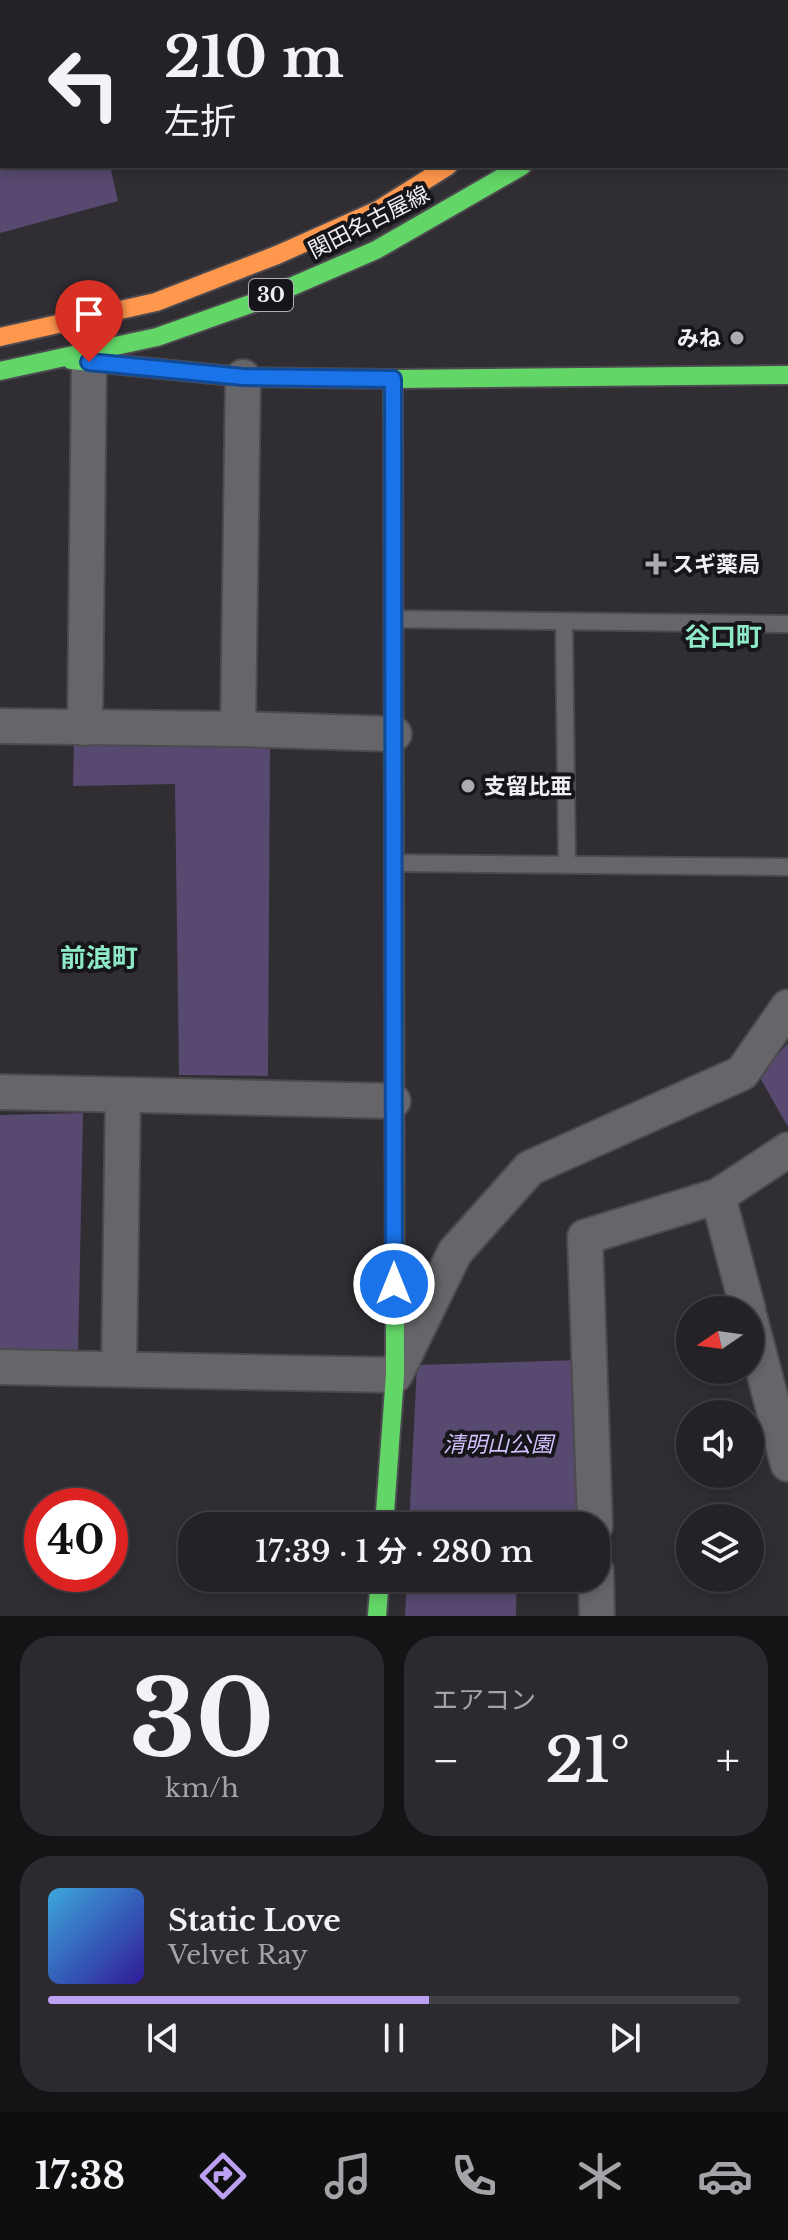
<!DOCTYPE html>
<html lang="ja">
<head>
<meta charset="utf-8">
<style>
	:root { --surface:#242226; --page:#2c2a2e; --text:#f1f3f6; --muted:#a3a4a7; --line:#413f43; --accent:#bca0f2 }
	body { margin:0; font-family:"Libre Baskerville","Noto Sans JP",serif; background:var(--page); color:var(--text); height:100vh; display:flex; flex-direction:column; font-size:30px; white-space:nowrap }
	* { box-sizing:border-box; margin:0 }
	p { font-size:26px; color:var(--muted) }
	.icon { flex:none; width:44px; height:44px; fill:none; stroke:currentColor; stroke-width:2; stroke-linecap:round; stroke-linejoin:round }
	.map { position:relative; height:1616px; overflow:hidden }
	.panel { display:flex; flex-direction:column; gap:20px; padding:20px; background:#141315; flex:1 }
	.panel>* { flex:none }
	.top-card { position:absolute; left:0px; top:0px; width:788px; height:168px; box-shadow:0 4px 12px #0003,0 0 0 2px var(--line); background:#242226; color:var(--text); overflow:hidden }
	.needle { width:52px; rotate:257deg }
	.buttons { position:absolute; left:676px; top:1296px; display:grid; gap:16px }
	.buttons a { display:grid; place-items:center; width:88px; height:88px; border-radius:50%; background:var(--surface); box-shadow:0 4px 12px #0003,0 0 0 2px var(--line); font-size:40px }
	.speed { position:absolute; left:24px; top:1488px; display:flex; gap:16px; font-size:40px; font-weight:700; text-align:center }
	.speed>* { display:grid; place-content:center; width:104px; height:104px; border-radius:50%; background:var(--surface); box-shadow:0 4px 12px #0003,0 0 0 2px var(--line); line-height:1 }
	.speed .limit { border:12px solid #d22; background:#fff; color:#111 }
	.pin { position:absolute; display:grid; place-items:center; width:68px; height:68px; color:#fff; margin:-82px -34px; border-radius:50% 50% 50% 0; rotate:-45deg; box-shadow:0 0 8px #0007 }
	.pin .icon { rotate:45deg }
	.me { position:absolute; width:88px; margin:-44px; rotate:0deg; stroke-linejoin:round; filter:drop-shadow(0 0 6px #0008) }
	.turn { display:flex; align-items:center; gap:28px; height:168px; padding:0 32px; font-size:36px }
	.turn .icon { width:104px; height:104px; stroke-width:2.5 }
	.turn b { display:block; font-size:56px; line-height:68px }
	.big { font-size:60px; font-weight:600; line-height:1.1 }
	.panel .card { flex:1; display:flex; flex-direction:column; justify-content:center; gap:12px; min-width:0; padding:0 28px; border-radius:32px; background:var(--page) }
	.panel .dial { align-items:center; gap:0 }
	.dial b { font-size:104px; line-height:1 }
	.song { display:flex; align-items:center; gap:24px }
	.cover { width:96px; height:96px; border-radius:12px; background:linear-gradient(135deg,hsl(200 70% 55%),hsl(250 70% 35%)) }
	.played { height:8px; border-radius:4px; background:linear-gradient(90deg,var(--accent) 55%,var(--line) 55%) }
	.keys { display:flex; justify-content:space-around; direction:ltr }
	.heat { display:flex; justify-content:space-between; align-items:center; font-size:44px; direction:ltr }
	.panel .tiles { flex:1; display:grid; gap:20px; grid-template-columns:1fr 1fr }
	.card:last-child { grid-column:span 2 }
	.trip { position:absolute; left:178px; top:1512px; width:432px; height:80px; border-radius:32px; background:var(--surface); box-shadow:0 4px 12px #0003,0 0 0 2px var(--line); font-weight:600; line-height:80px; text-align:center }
	.dock { display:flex; height:128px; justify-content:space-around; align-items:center; background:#0e0e0f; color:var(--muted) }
	.dock .icon { width:56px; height:56px }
	.dock .active { color:var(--accent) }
	.dock b { font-size:36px; color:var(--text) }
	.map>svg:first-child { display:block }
	.green { fill:#574970 }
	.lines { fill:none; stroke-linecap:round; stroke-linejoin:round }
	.lane-casing { stroke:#4c4a4f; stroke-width:20 }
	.street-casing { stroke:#4c4a4f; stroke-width:38 }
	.fast-casing { stroke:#4c4a4f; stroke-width:22 }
	.slow-casing { stroke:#4c4a4f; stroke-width:22 }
	.lane { stroke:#666569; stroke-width:16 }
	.street { stroke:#666569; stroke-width:34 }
	.fast { stroke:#63d668; stroke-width:18 }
	.slow { stroke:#ff974d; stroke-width:18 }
	.route-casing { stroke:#114b97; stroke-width:20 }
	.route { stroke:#1a73e8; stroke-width:14 }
	.poi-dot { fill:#adabb1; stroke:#161519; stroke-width:3 }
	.labels { text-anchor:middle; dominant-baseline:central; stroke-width:8; stroke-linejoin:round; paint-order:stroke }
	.shield { fill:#161519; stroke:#afaeb3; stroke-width:2 }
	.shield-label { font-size:20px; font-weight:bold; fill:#f1eff5 }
	.street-label { font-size:22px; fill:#f1eff5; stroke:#161519 }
	.poi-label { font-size:22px; font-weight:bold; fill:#f1eff5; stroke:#161519; text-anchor:start }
	.park-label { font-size:22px; font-style:italic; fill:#d4c0fd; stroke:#161519 }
	.quarter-label { font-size:26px; font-weight:bold; fill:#8ee9c7; stroke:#161519 }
</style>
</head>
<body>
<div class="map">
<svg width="788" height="1616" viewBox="0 0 788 1616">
	<rect width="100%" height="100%" fill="#302e33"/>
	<g class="green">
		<polygon points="5,166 110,166 118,201 0,233 0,169"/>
		<polygon points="74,739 270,744 268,1076 179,1075 175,784 73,786"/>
		<polygon points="788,1043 788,1127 759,1076"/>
		<polygon points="83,1113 78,1355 0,1356 0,1115"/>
		<polygon points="579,1360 584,1526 409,1526 417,1365"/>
		<polygon points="407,1578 517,1578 516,1616 405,1616"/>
	</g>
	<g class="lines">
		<defs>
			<g id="lane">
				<polyline points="394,619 788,624"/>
				<polyline points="564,622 567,864"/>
				<polyline points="395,863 788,867"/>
			</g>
			<g id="street">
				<polyline points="0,726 238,729 394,734"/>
				<polyline points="85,728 89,362"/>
				<polyline points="238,729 243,377"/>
				<polyline points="0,1092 393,1101"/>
				<polyline points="718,1196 748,1310"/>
				<polyline points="750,1319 788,1464"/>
				<polyline points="0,1367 395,1375 455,1252 530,1168 742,1073 788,1007"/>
				<polyline points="119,1369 123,1095"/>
				<polyline points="595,1526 585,1237 718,1196 788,1150"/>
				<polyline points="596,1571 597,1616"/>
			</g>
			<g id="fast">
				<polyline points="734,2 736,0"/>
				<polyline points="71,360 243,377 393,379 788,375"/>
				<polyline points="0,371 157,337 256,302 376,250 522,166"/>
				<polyline points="384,1526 395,1375 393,379"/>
				<polyline points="377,1616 380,1578"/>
			</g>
			<g id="slow">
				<polyline points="685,2 688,0"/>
				<polyline points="0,337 156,302 277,255 378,210 448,166"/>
			</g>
		</defs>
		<use href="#lane" class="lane-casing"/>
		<use href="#street" class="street-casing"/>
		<use href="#fast" class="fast-casing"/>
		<use href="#slow" class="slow-casing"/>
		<use href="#lane" class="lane"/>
		<use href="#street" class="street"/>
		<use href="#fast" class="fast"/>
		<use href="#slow" class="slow"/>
	</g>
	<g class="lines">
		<defs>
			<polyline id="route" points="89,362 243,377 393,379 394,1284"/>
		</defs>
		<use href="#route" class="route-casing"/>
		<use href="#route" class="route"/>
	</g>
	<g class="poi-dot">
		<circle cx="737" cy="338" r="8"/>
		<path d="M652 552h8v8h8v8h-8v8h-8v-8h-8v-8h8z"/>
		<circle cx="468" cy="786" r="8"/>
	</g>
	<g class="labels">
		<rect class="shield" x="249" y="279" width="44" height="32" rx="6"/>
		<g class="shield-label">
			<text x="271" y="295">30</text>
		</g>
		<g class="street-label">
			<text transform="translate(369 222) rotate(-27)">関田名古屋線</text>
		</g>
		<g class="poi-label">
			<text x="721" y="338" text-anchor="end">みね</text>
			<text x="672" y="564">スギ薬局</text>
			<text x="484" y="786">支留比亜</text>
		</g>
		<g class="park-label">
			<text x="498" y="1444">清明山公園</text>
		</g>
		<g class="quarter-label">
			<text x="723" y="637">谷口町</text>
			<text x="99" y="958">前浪町</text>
		</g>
	</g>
</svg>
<div class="buttons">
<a><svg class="needle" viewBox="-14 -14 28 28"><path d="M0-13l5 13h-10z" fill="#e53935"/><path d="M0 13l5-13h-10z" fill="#a3a4a7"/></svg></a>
<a><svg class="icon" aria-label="sound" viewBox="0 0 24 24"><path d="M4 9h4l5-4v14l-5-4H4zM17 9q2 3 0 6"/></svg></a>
<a><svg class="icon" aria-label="layers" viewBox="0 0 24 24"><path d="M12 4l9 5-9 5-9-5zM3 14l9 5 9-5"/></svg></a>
</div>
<div class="speed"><div class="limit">40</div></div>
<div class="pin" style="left:89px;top:362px;background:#d93025"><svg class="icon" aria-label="arrive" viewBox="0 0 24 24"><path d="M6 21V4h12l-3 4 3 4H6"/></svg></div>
<svg class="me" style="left:394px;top:1284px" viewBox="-20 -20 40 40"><circle r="17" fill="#1a73e8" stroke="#fff" stroke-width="3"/><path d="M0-11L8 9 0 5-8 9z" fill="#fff"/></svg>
<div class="trip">17:39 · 1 分 · 280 m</div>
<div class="top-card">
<div class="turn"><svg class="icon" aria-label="left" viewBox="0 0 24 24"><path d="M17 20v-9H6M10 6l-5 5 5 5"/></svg><div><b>210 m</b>左折</div></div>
</div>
</div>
<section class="panel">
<div class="tiles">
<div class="card dial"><b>30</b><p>km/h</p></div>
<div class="card"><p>エアコン</p>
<div class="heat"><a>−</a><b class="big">21°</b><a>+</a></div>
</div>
<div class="card">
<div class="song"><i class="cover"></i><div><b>Static Love</b><p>Velvet Ray</p></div></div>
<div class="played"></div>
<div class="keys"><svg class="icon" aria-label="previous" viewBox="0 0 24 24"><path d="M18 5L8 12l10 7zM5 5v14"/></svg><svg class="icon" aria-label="pause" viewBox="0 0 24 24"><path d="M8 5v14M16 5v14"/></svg><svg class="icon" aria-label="next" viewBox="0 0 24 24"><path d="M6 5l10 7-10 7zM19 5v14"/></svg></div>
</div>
</div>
</section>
<nav class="dock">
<b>17:38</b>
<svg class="icon active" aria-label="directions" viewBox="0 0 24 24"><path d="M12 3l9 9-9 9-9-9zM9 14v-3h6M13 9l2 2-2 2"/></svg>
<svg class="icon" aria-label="music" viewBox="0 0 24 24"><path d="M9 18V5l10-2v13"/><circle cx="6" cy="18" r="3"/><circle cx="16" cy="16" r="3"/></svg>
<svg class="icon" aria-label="phone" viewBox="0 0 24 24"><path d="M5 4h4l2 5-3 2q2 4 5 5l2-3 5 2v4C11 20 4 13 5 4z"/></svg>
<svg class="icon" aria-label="climate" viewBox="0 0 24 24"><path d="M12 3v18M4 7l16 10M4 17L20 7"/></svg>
<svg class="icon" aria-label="car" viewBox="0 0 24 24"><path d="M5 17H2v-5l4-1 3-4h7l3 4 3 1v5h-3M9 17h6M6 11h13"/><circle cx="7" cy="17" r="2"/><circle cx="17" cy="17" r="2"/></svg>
</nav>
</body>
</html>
